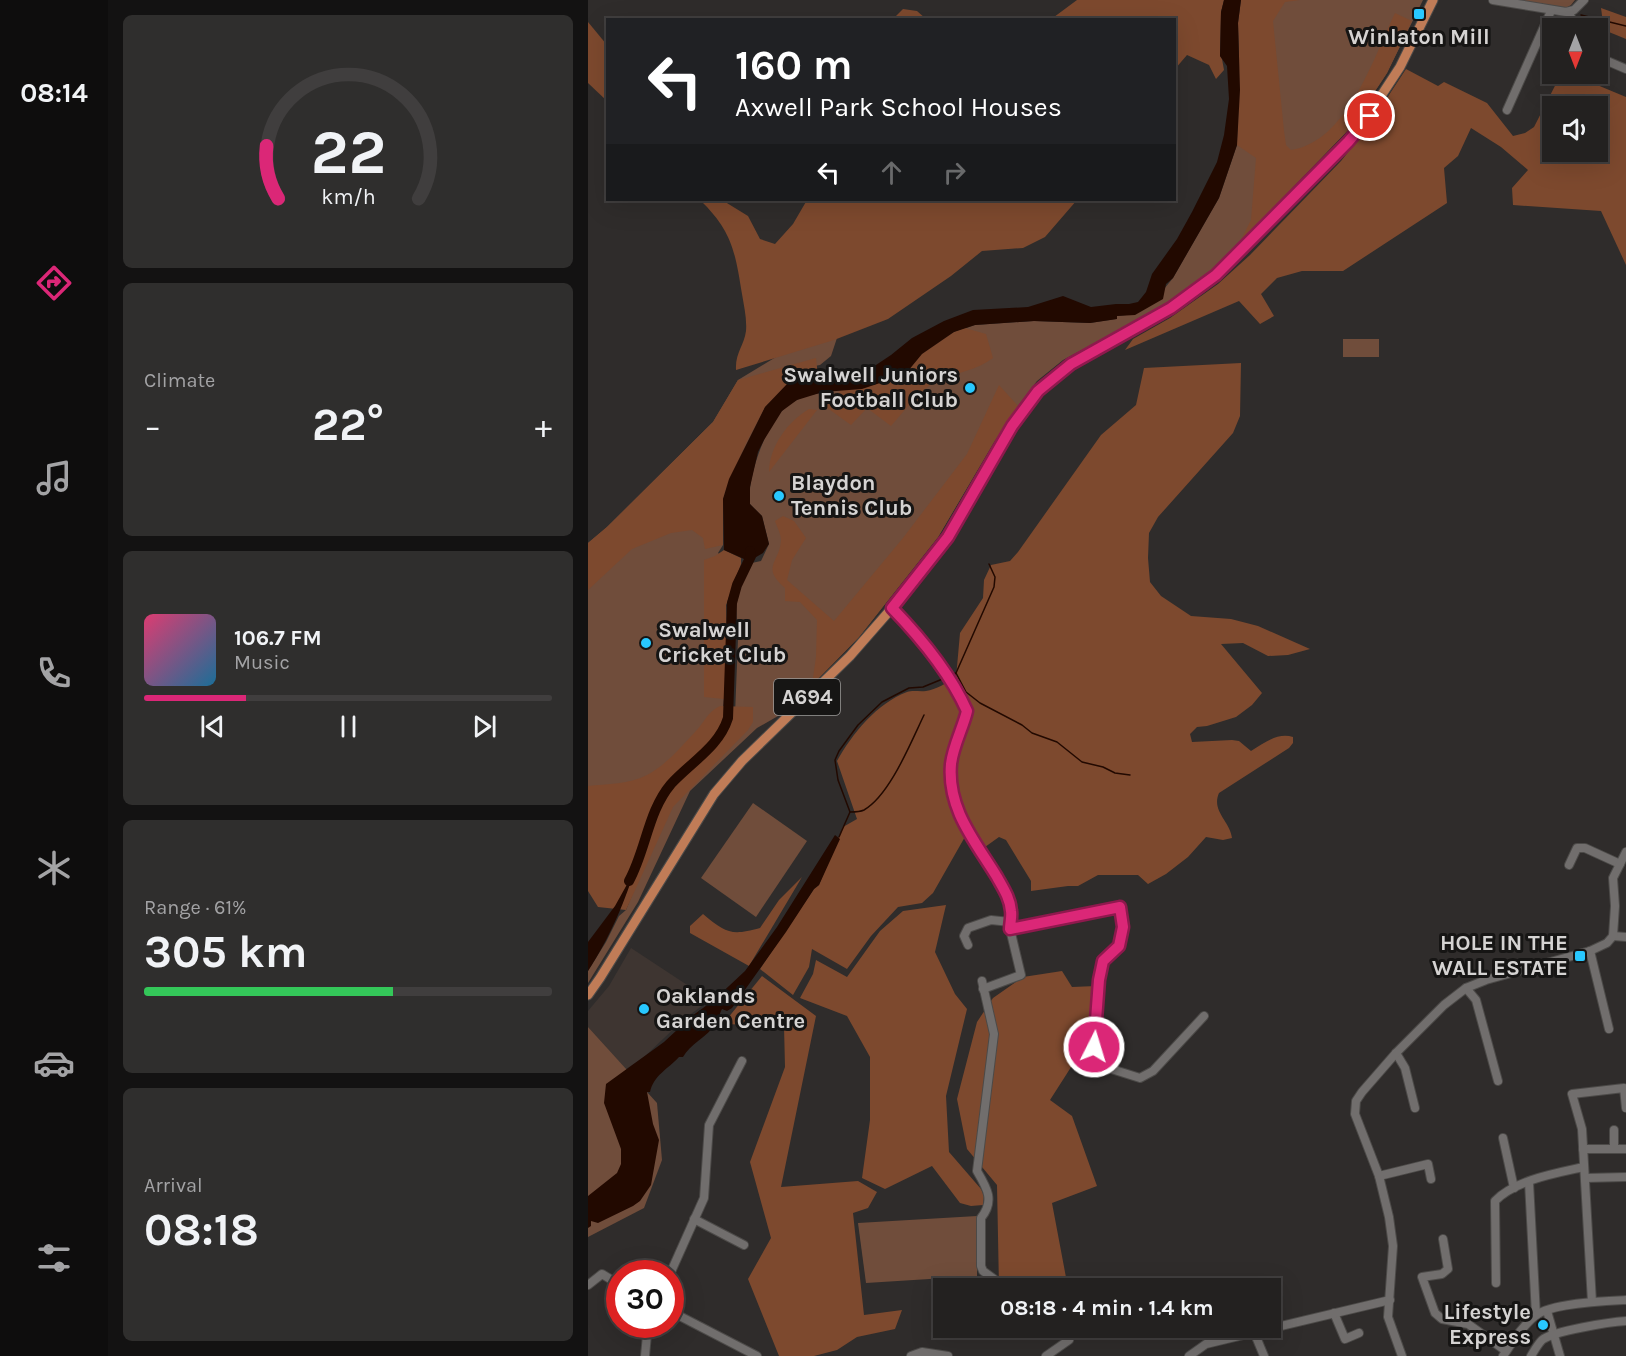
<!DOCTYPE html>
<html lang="en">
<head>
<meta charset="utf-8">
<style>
	:root { --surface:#232120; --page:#2f2e2d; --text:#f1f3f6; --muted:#a3a3a5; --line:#403e3e; --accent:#db2777 }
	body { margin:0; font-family:Karla,sans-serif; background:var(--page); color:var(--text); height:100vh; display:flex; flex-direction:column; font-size:22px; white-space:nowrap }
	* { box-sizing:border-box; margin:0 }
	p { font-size:20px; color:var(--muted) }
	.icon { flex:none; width:33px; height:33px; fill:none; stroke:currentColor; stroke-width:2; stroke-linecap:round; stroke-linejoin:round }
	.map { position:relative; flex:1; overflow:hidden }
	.side { display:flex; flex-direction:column; gap:15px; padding:15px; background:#131212; width:480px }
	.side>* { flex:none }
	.banner { position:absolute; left:18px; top:18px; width:570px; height:183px; border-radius:0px; box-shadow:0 6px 24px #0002,0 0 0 2px var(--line); background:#202124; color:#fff; overflow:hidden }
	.needle { width:39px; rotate:180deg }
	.controls { position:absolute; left:954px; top:18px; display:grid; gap:12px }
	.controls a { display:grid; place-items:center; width:66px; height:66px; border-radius:0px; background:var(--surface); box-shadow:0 6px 24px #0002,0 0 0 2px var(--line); font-size:30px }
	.speed { position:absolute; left:18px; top:1260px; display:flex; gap:12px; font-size:30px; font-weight:700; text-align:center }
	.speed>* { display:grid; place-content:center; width:78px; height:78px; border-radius:50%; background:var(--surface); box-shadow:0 6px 24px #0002,0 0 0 2px var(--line); line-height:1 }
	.speed .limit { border:9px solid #d22; background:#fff; color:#111 }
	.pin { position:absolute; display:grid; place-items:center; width:51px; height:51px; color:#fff; margin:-26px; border:3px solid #fff; border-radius:50%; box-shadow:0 2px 6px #0007 }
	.me { position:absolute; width:66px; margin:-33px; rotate:5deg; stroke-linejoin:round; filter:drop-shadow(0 0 4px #0008) }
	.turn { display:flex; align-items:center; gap:21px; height:126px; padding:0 30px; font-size:27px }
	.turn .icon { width:78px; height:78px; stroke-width:2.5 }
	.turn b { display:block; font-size:42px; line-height:51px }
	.lanes { display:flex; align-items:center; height:57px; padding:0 30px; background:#0003; justify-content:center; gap:30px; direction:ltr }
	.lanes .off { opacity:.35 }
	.big { font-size:45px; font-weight:700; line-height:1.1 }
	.side .card { flex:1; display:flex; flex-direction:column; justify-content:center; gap:9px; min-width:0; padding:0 21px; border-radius:9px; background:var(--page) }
	.side .dial { align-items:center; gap:0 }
	.dial svg { height:156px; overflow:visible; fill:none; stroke:var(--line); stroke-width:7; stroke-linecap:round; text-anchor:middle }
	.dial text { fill:var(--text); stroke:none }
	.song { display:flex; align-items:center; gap:18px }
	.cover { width:72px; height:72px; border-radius:9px; background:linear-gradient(135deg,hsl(340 70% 55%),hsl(200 70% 35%)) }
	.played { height:6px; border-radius:3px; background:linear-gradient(90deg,var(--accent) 25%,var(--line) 25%) }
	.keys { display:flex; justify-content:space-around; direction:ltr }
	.heat { display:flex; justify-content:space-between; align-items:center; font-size:33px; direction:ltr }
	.charge { height:9px; border-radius:4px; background:linear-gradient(90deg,#34c759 61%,var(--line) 0) }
	.trip { position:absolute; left:345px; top:1278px; width:348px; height:60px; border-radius:0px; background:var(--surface); box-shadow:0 6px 24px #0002,0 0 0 2px var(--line); font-weight:700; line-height:60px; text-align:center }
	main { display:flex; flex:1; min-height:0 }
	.menu { display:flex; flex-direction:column; width:108px; justify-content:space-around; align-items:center; background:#0e0d0d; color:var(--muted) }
	.menu .icon { width:42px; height:42px }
	.menu .selected { color:var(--accent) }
	.menu b { font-size:27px; color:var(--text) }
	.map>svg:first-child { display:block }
	.built { fill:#3e3531 }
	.green { fill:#704d3b }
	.forest { fill:#7d492e; fill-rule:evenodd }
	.water { fill:#220900 }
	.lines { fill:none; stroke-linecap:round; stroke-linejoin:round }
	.stream { stroke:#220900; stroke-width:1.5 }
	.river { stroke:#220900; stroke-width:10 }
	.minor-casing { stroke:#4c4a48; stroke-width:10 }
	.major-casing { stroke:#4c4a48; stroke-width:11 }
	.minor { stroke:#716e6d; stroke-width:8 }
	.major { stroke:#c07c57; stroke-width:9 }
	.route-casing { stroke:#8e194d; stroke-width:15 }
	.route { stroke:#db2777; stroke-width:10 }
	.poi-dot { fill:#28c8ff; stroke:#161514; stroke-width:2 }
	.labels { text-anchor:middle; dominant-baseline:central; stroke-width:6; stroke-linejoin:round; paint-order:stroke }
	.shield { fill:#161514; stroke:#9c9a99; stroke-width:1.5 }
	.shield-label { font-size:21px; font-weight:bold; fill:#d5d3d2 }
	.poi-label { font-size:22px; font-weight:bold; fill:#d5d3d2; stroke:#161514; text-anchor:end }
</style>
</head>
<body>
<main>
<nav class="menu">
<b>08:14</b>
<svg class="icon selected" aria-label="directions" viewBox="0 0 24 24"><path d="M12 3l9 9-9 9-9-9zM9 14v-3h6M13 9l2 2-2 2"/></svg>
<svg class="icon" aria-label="music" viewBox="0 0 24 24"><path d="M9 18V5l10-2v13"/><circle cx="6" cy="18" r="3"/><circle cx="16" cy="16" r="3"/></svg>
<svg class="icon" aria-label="phone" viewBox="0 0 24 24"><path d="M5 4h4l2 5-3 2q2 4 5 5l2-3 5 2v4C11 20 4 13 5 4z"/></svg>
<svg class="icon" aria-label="climate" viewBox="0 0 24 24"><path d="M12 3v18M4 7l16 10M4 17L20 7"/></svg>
<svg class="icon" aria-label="car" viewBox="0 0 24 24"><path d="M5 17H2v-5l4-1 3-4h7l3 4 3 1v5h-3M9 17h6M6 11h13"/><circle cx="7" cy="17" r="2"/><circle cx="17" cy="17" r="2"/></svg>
<svg class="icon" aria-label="filters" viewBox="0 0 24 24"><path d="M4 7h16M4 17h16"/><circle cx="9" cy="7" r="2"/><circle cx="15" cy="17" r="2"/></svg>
</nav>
<section class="side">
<div class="card dial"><svg viewBox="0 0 100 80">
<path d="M14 69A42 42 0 1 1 86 69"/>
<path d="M14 69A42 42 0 0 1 8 42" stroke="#db2777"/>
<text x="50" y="56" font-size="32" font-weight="700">22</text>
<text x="50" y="72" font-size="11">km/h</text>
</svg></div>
<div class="card"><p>Climate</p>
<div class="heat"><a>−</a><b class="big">22°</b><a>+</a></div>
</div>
<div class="card">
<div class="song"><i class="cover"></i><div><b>106.7 FM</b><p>Music</p></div></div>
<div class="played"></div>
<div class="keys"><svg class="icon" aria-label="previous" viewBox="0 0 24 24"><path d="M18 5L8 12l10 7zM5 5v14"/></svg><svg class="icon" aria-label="pause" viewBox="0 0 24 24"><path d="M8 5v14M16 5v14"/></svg><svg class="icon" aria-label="next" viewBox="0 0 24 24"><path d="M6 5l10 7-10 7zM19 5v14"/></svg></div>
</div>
<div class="card"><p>Range · 61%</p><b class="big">305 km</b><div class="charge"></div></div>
<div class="card"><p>Arrival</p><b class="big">08:18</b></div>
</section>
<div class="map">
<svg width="1038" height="1356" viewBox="0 0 1038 1356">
	<rect width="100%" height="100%" fill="#2f2c2b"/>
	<polygon class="built" points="43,948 122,1000 96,1019 55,1058 38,1069 0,1027 0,1011 21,986"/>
	<g class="green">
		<path d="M653,0H835L799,73L764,126L619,276L588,300L475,360L449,381L430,406L406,442L350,537L271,637L224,685L190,716L169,728L102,791L50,902L0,983V971L18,942L31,916L38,910L83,800L147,715L150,639L148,605L159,564L173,561L181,544L174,516L162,504C158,480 178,424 196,409C211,394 233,393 253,390L366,332L387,325L446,321L502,323L528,319L529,316L538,315L576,289L585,278L631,198L649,145Z"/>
		<polygon points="928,0 987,0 983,5 978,8"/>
		<polygon points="218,323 250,335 243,356 232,365 221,367 177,407 135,499 135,545 130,553 141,564 138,605 139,665 135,710 101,764 0,803 0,543 19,527 125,422 150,380 188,357"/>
		<polygon points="791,339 791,357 755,357 755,339"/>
		<polygon points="165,803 219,841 168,917 113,878"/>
		<polygon points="0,1027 69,1103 74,1160 56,1208 0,1237"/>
		<polygon points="389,1216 389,1276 278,1283 270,1223"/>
	</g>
	<g class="forest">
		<polygon points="489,0 636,0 633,12 632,56 634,59 636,70 628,79 621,65 599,55 587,69 586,20 462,20"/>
		<path d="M653,0H712L697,2L685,21L696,131L698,145L703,150C759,142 786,57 807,13L824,21L799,73L764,126L652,242L663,220L668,158L649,145L652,90L650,23Z"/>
		<polygon points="1013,8 1038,17 1038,39 1016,30"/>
		<polygon points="315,9 329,11 338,19 305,19"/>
		<polygon points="0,22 19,45 19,101 0,83"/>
		<path d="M818,69L850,86L856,82L899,103L925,136L937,133L946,127L973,74L1002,82L1038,97V265L1013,211L925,205L924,188L940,170L913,147L883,128L870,156L856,168L859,203L755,271H714L689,278L673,294L686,316L672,324L651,301L537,350L545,339L582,318L630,284L662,255L753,161L780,127ZM964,106H1010V152H964Z"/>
		<path d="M112,200H134L160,216L172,239L187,244L205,224L219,200H489L457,237L435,248L394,251L363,276L300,319L246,340L148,370C147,353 156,346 158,331C159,319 156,306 154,294C147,251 144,231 112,200Z"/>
		<path d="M377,328L398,334L405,358C389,370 370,372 352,380C332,388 317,411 303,426L279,408L263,425L238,407L253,390L274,389L320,371L334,354L366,332Z"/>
		<polygon points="228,358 230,376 208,379 199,384 177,407 158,443 137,491 135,499 135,545 117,549 115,538 104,530 83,533 44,549 0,590 0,543 19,527 125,422 150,380"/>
		<path d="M653,363L652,416L645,433L570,517L561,533L560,558L562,582L573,596L603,616L643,619L670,626L722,649L700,655L680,656L655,643L633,644L674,693L664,705L648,717L619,726L609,727L602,734L604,742L644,740L651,741L663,751C676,743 690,732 705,737V743L701,748L631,793C623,811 642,821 644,838L635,840L618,837L600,857L578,874L560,884L550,875H510L490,886H480L443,891V881L418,840L411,837L397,847L378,835L345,893L334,903L310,907L283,936L259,969L224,949L221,967L205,995L172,969L226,889L231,885L255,827L269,819L249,761C264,734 289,703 319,692C325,690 332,692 338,691C348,690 359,682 368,678L372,633L395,598L396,580L403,565L422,561L430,552L513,435L548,405L556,368Z"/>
		<path d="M411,385L430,406L406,442L350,537L271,637L224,685L228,657L229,620L212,602L197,601V588C172,566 192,563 193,540C193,534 189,527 187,521L195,516L206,521L218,538L204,560L199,580L246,621L315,538L379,454Z"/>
		<path d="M221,409L229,410L181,472C181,447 200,421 221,409Z"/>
		<polygon points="136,550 153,558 153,564 138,605 139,665 136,699 116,697 116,560 127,556"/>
		<path d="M132,706L165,707V722L160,730L85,807L38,910L10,907L0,891V786C19,784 42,784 59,775C78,765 93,747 107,732C117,722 119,712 132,706Z"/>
		<path d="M214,877L161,966L102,933V926L115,914C138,933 143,936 172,928L191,900Z"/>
		<polygon points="358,905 347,952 367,994 379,1009 358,1096 361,1152 393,1189 396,1196 395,1205 383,1206 372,1203 344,1166 297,1189 274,1178 282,1120 282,1057 259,1016 212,998 225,974 228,960 259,977 292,931 315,911"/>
		<polygon points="474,971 484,987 508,986 494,1050 462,1100 484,1116 509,1186 464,1203 480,1288 411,1288 409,1185 379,1149 369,1099 389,1022 405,998 435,977"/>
		<polygon points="174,976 228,1016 193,1187 270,1181 289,1192 280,1208 265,1213 276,1315 314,1310 307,1329 269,1337 249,1350 226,1356 191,1356 160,1279 183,1238 162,1162 197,1067 196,1026 135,1024"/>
	</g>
	<g class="water">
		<polygon points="636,0 653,0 650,23 652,90 649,145 631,198 585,278 578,284 575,299 547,315 529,316 529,319 502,323 446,321 387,325 366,332 334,354 320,371 295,382 274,389 235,392 209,400 194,411 176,440 170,452 162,487 162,504 174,516 181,544 175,553 158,563 156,559 136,550 135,499 141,479 177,407 199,384 208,379 219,377 279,371 303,355 324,338 356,321 385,310 440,307 475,296 503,307 528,304 541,304 550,302 558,292 564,274 589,239 604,212 629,162 636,135 641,99 639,66 632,56 633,12"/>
		<path d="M247,835L252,839L231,885L226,889L198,932L144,1008L139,1011L134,1009C131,1014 131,1020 128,1024C119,1037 102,1044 95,1057H91C80,1069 66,1075 62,1092H59L65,1124L71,1140L63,1185L52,1201L45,1206L10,1223L3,1221V1226L0,1228V1196L29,1173L33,1164V1149L16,1103L18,1084L76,1042L104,1016L126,1000L157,971L189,927Z"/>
		<path d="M47,870C34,908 22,937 0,971V942L27,906Z"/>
	</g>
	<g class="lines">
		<g class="stream">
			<polyline points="993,15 1038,26"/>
			<polyline points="368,673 378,692 392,703 434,725 444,733 469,742 494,762 515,767 527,773 542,775"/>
			<polyline points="362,676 368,673 406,587 407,577 401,564"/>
			<path d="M262,812C267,812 272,812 276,810C302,795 323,742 336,715"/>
			<polyline points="251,837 262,812 250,780 247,760 251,751 270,725 294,702 321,688 335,687 357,678"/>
		</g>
		<path class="river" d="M41,881C58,850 60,811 83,784C103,762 131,747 140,718L144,603L149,585L163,556L162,551"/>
		<defs>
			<g id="minor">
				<polyline points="905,0 978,12 986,10 996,0"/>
				<polyline points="981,12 987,28"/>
				<polyline points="1010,57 1038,69"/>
				<polyline points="919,110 963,11"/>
				<path d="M304,608C333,638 362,673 379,711C375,728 365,746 363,764C361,786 366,808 377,827C393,858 425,885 422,922L403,920L380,928L376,936L380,945"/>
				<polyline points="981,865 989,848 997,848 1032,864"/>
				<polyline points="422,922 422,929 533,907 535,927 531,946 515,961 511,980 506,1047 517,1067 552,1078 565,1071 616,1016"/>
				<polyline points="1025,936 1038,937"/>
				<polyline points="1002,951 1021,1029"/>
				<path d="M394,981L406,1034L389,1171C399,1188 407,1201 393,1218V1266L395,1271L406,1279L407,1288"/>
				<polyline points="878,988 888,1000 910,1081"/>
				<polyline points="395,989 433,975 422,929"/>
				<polyline points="808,1053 817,1068 827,1108"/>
				<polyline points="1026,1130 1026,1149"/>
				<polyline points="915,1138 926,1188"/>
				<polyline points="995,1149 1038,1149"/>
				<polyline points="791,1176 840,1164 843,1179"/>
				<polyline points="997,1178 1038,1177"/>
				<polyline points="941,1182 948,1315"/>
				<polyline points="106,1219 156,1245"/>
				<polyline points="855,1239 860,1269 854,1274 834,1277 847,1313 854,1319 880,1324 918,1351"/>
				<polyline points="82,1274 116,1198 121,1125 154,1061"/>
				<path d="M908,1283L907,1201C927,1180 969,1173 996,1167"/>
				<polyline points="0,1285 14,1274 32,1285"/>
				<polyline points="1004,1302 994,1129 984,1094 1036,1088 1038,1108"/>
				<polyline points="82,1311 169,1356"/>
				<polyline points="959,1311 972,1356"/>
				<polyline points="746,1313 757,1339 771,1333"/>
				<polyline points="666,1332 676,1356"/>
				<polyline points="57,1356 60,1324"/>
				<polyline points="323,1356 334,1352 360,1356"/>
				<polyline points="458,1356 481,1340"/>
				<polyline points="601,1356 618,1344 802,1300"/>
				<polyline points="814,1356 800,1317 805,1246 801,1217 791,1176 767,1114 768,1101 774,1092 808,1053 856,1005 878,988 898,980 1002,951 1019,943 1025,936 1027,906 1025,878 1038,852"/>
				<path d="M915,1356C924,1343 934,1326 947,1316C963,1303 1017,1301 1038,1300"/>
				<path d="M943,1356C946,1351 950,1344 954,1340C965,1331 1022,1322 1038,1321"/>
			</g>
			<polyline id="major" points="0,995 12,978 126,794 154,761 262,656 304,608 360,537 424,426 450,391 483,364 583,308 628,275 770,131 812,67 845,0"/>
		</defs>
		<use href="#minor" class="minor-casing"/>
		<use href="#major" class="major-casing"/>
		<use href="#minor" class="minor"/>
		<use href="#major" class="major"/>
	</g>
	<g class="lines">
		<defs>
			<path id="route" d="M506,1047L511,980L515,961L531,946L535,927L532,907L422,929C422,923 424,917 423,911C422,898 415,888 409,877C387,841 359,809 363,764C365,746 375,728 379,711C362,673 333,638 304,608L360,537L424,426L450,391L483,364L583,308L628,275L760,142L782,116"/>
		</defs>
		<use href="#route" class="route-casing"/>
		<use href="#route" class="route"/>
	</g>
	<g class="poi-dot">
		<rect x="825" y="8" width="12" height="12" rx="3"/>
		<circle cx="382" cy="388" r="6"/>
		<circle cx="191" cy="496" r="6"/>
		<circle cx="58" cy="643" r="6"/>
		<rect x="986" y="950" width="12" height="12" rx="3"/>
		<circle cx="56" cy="1009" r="6"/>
		<circle cx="955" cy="1325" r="6"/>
	</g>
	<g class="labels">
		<rect class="shield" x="186" y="679" width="66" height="36" rx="4.5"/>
		<g class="shield-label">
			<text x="219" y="697">A694</text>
		</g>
		<g class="poi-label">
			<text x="831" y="37" text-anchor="middle">Winlaton Mill</text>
			<text x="370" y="375">Swalwell Juniors<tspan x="370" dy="25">Football Club</tspan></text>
			<text x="203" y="483" text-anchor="start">Blaydon<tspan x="203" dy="25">Tennis Club</tspan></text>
			<text x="70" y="630" text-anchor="start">Swalwell<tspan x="70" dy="25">Cricket Club</tspan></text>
			<text x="980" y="943">HOLE IN THE<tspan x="980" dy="25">WALL ESTATE</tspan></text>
			<text x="68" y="996" text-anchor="start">Oaklands<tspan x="68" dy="25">Garden Centre</tspan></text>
			<text x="943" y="1312">Lifestyle<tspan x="943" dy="25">Express</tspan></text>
		</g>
	</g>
</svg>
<div class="controls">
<a><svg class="needle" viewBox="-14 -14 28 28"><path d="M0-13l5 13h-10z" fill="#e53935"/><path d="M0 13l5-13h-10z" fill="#a3a3a5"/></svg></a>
<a><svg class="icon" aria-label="sound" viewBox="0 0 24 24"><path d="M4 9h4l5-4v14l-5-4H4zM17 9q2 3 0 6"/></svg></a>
</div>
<div class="speed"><div class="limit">30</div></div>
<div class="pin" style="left:782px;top:116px;background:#d93025"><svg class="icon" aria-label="arrive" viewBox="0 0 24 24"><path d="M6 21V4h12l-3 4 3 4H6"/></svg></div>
<svg class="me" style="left:506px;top:1047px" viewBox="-20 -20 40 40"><circle r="17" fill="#db2777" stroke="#fff" stroke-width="3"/><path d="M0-11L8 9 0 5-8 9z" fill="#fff"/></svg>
<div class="trip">08:18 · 4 min · 1.4 km</div>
<div class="banner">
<div class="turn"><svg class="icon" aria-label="left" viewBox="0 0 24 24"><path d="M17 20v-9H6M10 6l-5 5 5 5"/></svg><div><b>160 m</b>Axwell Park School Houses</div></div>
<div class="lanes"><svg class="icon" aria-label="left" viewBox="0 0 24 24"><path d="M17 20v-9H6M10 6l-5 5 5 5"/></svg><svg class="icon off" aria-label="ahead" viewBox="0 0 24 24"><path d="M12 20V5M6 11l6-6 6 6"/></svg><svg class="icon off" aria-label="right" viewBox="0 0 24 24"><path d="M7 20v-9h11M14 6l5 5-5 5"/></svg></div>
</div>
</div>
</main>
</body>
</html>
